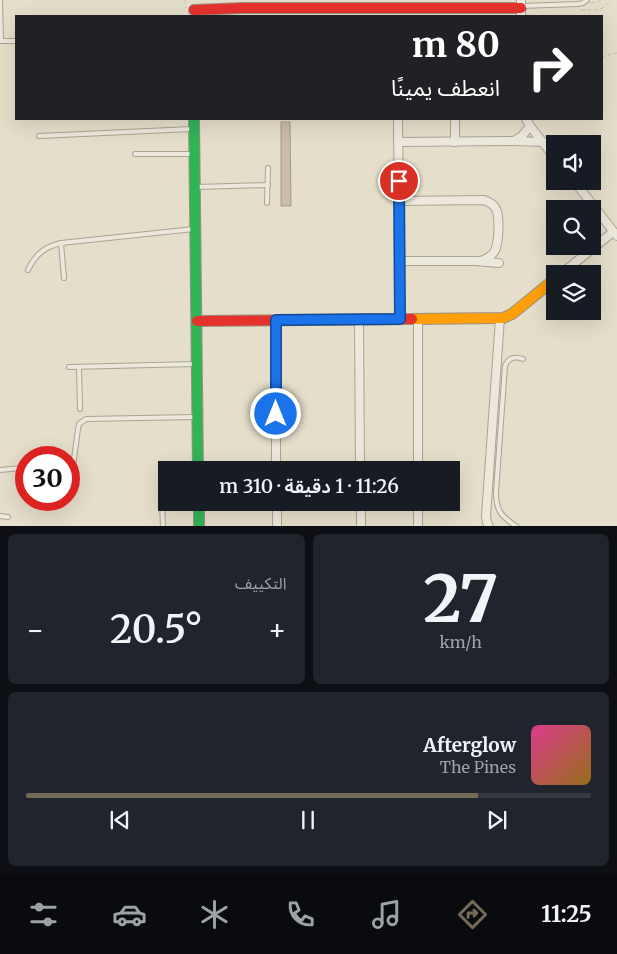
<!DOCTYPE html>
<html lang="ar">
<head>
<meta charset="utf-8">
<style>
	:root { --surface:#171b24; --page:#20242c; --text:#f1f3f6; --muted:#9ea1a6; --line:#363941; --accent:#756a58 }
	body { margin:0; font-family:Merriweather,"Noto Sans Arabic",serif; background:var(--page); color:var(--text); direction:rtl; height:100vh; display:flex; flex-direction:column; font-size:19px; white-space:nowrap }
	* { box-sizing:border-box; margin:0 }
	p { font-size:16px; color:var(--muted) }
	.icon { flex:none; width:28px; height:28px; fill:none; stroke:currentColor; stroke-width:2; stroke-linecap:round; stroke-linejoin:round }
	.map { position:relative; height:526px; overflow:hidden; direction:ltr }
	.side { display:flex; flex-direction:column; gap:8px; padding:8px; background:#0d0f14; flex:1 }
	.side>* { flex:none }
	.hud { position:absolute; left:15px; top:15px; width:588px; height:105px; border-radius:0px; box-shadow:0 5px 20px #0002; direction:rtl; background:#202124; color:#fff; overflow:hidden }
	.tools { position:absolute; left:546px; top:135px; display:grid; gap:10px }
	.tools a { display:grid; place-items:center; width:55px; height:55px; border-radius:0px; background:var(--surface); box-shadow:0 5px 20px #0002; font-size:25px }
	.speed { position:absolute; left:15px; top:446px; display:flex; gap:10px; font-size:25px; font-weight:700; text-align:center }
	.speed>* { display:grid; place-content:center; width:65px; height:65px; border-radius:50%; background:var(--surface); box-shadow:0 5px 20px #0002; line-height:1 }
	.speed .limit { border:8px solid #d22; background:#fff; color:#111 }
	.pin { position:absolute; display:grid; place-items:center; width:42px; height:42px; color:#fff; margin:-21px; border:2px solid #fff; border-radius:50%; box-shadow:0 1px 5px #0007 }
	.me { position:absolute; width:55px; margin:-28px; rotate:0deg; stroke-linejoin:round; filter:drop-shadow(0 0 4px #0008) }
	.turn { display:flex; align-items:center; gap:18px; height:105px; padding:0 20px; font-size:22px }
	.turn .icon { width:65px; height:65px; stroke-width:2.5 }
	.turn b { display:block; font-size:35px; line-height:42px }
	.big { font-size:38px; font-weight:600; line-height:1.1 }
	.side .widget { flex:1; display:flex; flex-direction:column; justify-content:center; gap:8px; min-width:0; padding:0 18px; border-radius:8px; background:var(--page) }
	.side .dial { align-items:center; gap:0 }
	.dial b { font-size:65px; line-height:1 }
	.song { display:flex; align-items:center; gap:15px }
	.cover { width:60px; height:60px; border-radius:8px; background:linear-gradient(135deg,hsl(330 70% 55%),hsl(40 70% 35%)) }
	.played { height:5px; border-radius:2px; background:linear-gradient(90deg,var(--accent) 80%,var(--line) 80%) }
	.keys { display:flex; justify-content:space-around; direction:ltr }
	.heat { display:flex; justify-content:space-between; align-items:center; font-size:28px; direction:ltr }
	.side .tiles { flex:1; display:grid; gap:8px; grid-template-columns:1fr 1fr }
	.widget:last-child { grid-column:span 2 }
	.trip { position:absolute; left:158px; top:461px; width:302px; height:50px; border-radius:0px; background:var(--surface); box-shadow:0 5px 20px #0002; font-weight:600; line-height:50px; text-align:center; direction:rtl }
	.tab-bar { display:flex; height:80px; justify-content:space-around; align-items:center; background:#090b0e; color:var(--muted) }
	.tab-bar .icon { width:35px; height:35px }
	.tab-bar .active { color:var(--accent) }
	.tab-bar b { font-size:22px; color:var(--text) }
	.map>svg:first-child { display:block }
	.building { fill:#cabcab; stroke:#a59989 }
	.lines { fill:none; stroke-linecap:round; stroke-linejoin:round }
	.lane-casing { stroke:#aaa394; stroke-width:6 }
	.street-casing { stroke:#aaa394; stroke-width:10 }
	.fast-casing { stroke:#9a9284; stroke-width:12 }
	.slow-casing { stroke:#9a9284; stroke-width:12 }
	.jam-casing { stroke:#9a9284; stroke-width:12 }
	.path { stroke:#c5bfb3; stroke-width:1; stroke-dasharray:4 2.5; stroke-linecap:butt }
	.lane { stroke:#ede8dc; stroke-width:4 }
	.street { stroke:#ede8dc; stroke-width:8 }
	.fast { stroke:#30b455; stroke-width:10 }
	.slow { stroke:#ff9f0a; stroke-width:10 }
	.jam { stroke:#e5322d; stroke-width:10 }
	.route-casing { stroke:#114b97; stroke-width:12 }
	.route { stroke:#1a73e8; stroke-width:9 }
</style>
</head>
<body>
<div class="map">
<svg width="617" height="527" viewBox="0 0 617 527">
	<rect width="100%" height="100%" fill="#e5deca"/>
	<polygon class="building" points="281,122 290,122 291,206 281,206"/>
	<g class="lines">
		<defs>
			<g id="lane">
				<polyline points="0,0 1,41"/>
				<polyline points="521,6 578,4 583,3 587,0"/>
				<polyline points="0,41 16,41"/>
				<polyline points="39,136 192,129"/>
				<polyline points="135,154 192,154"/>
				<polyline points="196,187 268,185"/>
				<polyline points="267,203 268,168"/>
				<polyline points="61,243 64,278"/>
				<path d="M28,270C35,255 44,247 61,243L194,229"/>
				<polyline points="69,367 195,364"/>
				<polyline points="79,367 80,409"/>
				<polyline points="73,466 78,429 79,424 86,419 195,417"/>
				<polyline points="0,470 22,468"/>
				<polyline points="162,503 163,527"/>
				<polyline points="0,516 8,517"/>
				<path d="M517,527C501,516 496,511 496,492L505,366C508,358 515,356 523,359"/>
			</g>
			<g id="street">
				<polyline points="521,16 521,0"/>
				<polyline points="398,119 400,319"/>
				<polyline points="526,119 530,126 555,158"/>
				<polyline points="514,141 522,136 530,126"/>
				<polyline points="398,142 514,141 543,142"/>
				<polyline points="455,142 455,119"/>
				<polyline points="574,181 617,236"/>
				<path d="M399,201L484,200C489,202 494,204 496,209C500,217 499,245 494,252C491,257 486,259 481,261"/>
				<polyline points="399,261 475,261 499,263"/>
				<polyline points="561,274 613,232"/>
				<polyline points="359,319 360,470"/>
				<polyline points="276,320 276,470"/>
				<polyline points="418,470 418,318"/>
				<polyline points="277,502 277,527"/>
				<polyline points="361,502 361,527"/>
				<polyline points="418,527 418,502"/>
				<polyline points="489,527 487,522 486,516 500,318"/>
			</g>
			<g id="fast">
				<polyline points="194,119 198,470"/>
				<polyline points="199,502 199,527"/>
			</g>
			<polyline id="slow" points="412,319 503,318 512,314 555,279"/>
			<g id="jam">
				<polyline points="194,10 243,8 521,8"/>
				<polyline points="197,321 412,319"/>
			</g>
		</defs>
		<use href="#lane" class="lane-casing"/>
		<use href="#street" class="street-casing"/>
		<use href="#fast" class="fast-casing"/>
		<use href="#slow" class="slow-casing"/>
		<use href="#jam" class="jam-casing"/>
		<g class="path">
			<polyline points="185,0 186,8"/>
			<polyline points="591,3 597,2 601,0"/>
			<path d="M581,10C595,10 602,12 611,0"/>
			<polyline points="601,57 617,53"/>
		</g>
		<use href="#lane" class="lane"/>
		<use href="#street" class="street"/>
		<use href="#fast" class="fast"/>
		<use href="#slow" class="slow"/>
		<use href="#jam" class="jam"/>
	</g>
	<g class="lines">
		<defs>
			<polyline id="route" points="276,414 276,320 400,319 399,181"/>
		</defs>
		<use href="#route" class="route-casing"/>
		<use href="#route" class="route"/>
	</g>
</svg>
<div class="tools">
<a><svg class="icon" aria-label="sound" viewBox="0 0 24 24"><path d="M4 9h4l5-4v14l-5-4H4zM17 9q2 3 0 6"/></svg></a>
<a><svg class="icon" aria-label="search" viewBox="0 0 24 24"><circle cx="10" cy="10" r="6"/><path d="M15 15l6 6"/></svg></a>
<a><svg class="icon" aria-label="layers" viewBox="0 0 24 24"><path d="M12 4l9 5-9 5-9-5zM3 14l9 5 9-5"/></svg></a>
</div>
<div class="speed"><div class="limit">30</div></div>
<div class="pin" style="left:399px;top:181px;background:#d93025"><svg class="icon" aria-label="arrive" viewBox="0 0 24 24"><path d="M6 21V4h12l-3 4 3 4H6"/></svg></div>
<svg class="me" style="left:276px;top:414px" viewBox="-20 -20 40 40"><circle r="17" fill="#1a73e8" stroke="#fff" stroke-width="3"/><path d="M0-11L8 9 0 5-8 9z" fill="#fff"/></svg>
<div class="trip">11:26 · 1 دقيقة · 310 m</div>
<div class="hud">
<div class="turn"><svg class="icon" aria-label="right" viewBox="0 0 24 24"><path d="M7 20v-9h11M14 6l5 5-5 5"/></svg><div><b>80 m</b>انعطف يمينًا</div></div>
</div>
</div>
<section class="side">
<div class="tiles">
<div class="widget dial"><b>27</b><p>km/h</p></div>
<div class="widget"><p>التكييف</p>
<div class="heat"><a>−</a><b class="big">20.5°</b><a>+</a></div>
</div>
<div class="widget">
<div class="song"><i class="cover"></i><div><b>Afterglow</b><p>The Pines</p></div></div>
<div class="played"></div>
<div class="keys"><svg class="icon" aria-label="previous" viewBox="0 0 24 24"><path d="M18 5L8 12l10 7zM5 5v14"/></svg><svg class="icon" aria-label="pause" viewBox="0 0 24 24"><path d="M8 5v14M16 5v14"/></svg><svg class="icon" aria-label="next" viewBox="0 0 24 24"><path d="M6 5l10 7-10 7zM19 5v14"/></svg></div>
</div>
</div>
</section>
<nav class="tab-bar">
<b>11:25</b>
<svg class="icon active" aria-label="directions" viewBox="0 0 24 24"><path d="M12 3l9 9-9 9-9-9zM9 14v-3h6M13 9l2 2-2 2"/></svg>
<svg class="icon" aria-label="music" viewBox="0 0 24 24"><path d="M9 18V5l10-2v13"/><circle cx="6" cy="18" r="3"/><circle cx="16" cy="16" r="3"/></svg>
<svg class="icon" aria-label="phone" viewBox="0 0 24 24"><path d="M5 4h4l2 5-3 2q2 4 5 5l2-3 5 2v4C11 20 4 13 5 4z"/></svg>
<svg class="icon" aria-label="climate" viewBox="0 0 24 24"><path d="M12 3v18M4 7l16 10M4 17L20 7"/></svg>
<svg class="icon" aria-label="car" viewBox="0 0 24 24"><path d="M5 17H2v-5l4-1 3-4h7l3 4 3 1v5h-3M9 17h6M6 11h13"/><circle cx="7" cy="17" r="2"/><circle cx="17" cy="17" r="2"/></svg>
<svg class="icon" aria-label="filters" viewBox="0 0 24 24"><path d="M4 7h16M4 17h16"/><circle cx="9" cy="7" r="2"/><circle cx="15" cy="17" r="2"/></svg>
</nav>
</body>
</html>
